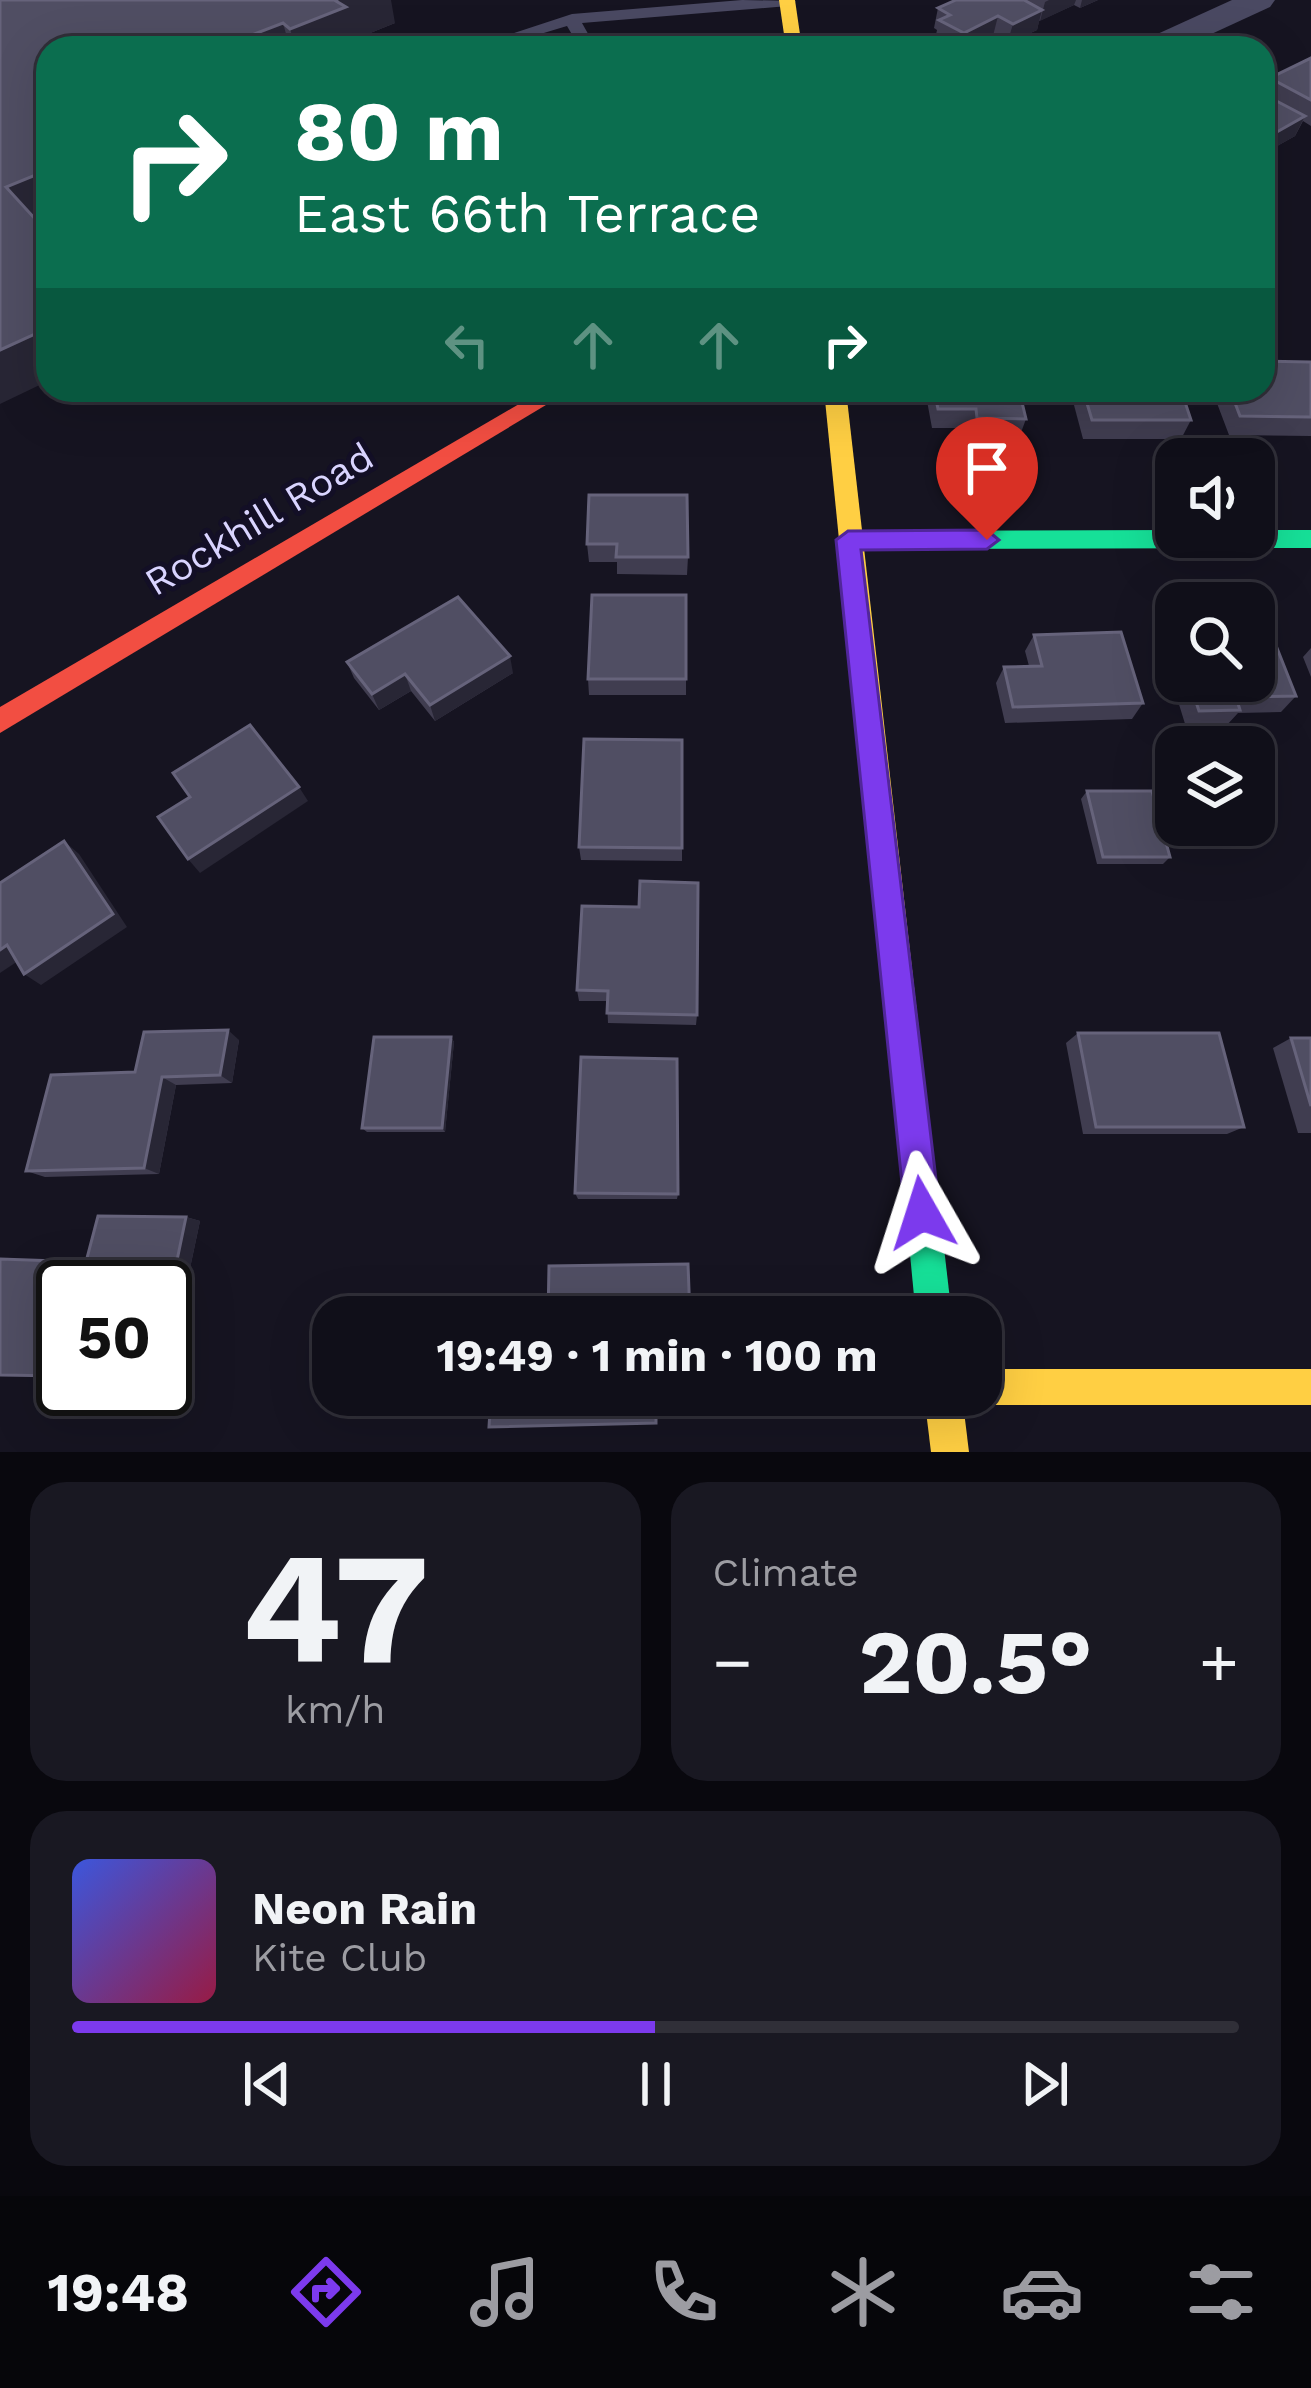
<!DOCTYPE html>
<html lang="en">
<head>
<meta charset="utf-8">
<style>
	:root { --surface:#100f19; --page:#191822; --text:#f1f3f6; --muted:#9c9ca2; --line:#302f38; --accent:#7c3aed }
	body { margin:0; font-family:"Work Sans",sans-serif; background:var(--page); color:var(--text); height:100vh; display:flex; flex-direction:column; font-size:45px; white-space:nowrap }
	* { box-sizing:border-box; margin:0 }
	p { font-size:39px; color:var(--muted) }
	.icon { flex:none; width:66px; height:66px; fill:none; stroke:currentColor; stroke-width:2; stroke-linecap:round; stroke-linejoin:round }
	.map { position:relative; height:1452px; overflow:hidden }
	.sheet { display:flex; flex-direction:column; gap:30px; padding:30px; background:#09080e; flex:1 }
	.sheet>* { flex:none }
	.guide { position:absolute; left:36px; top:36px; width:1239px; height:366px; border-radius:36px; box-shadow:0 12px 48px #0002,0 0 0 3px var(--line); background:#0b6e4f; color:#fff; overflow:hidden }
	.fabs { position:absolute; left:1155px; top:438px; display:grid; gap:24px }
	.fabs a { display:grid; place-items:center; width:120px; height:120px; border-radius:24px; background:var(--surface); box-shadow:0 12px 48px #0002,0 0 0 3px var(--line); font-size:60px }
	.speed { position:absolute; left:36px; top:1260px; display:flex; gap:24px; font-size:60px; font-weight:700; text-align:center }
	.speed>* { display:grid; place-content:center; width:156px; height:156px; border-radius:50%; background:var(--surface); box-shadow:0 12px 48px #0002,0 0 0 3px var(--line); line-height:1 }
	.speed .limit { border:6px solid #111; border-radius:18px; background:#fff; color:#111 }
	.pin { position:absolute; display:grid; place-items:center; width:102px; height:102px; color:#fff; margin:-123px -51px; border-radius:50% 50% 50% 0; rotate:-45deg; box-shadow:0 0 12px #0007 }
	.pin .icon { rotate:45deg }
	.me { position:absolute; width:132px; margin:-66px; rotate:354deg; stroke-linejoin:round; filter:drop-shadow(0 0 9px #0008) }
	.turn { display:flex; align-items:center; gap:42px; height:252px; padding:0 60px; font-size:54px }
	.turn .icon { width:156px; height:156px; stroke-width:2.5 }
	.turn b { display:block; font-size:84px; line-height:102px }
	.lanes { display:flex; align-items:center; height:114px; padding:0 60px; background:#0003; justify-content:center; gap:60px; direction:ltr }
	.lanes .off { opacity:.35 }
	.big { font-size:90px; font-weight:700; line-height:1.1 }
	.sheet .tile { flex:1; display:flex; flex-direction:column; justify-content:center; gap:18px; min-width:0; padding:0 42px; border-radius:36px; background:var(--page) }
	.sheet .dial { align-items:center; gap:0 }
	.dial b { font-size:156px; line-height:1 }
	.song { display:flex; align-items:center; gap:36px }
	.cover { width:144px; height:144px; border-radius:18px; background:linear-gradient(135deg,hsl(230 70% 55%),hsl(340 70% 35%)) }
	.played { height:12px; border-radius:6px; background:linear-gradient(90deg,var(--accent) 50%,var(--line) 50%) }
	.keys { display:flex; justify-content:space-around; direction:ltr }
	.heat { display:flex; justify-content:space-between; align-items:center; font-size:66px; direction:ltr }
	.sheet .tiles { flex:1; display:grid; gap:30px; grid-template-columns:1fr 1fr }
	.tile:last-child { grid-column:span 2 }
	.trip { position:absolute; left:312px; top:1296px; width:690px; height:120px; border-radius:36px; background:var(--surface); box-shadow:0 12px 48px #0002,0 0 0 3px var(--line); font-weight:700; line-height:120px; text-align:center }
	.tabs { display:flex; height:192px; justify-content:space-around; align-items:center; background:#06060a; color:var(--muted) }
	.tabs .icon { width:84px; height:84px }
	.tabs .current { color:var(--accent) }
	.tabs b { font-size:54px; color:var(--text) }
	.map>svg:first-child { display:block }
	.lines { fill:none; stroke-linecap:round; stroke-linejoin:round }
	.lane { fill:#4a4962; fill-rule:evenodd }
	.street { fill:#4a4962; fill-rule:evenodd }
	.fast { fill:#16e098; fill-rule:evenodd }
	.slow { fill:#ffcf43; fill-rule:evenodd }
	.jam { fill:#f24e42; fill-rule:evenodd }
	.wall { fill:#403d50 }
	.shaded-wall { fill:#282635 }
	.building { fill:#504e63; stroke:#66637b; stroke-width:3 }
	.route { fill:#7c3aed; stroke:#51269a; stroke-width:3 }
	.labels { text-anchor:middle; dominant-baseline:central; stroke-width:10; stroke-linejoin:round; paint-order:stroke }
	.street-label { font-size:39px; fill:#d9d4ff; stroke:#130f26 }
</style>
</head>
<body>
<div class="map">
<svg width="1311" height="1452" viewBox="0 0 1311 1452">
	<rect width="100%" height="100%" fill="#161421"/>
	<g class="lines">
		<polygon class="lane" points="742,0 796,1 788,6 582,23 596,48 580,48 567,26 494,48 468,48 572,14"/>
		<polygon class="street" points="1232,0 1275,0 1270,7 1181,48 1137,48 1142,41"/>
		<g class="fast">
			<polygon points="1176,530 1176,537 1254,537 1254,530 1311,530 1311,548 848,549 836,540 848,531"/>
			<polygon points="913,1102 925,1106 929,1118 952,1317 916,1317 897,1118 901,1106"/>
		</g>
		<g class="slow">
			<polygon points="779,0 795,0 802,48 786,48"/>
			<polygon points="824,390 846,390 929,1118 925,1130 913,1134 901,1130 897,1118"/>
			<polygon points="981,1369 1311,1369 1311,1405 981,1405 966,1395 981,1395"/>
			<polygon points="924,1395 962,1395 969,1452 931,1452"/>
		</g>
		<polygon class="jam" points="543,390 571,390 0,733 0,707"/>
	</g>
	<g class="wall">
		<polygon points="0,0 395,23 353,40 355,48 48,48 41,224"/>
		<polygon points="1005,0 1098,0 1080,8 1074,5 1039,21 1037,30 1007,44 993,36 969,48 951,48 935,39 937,30 934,28 938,8"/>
		<polygon points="1311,58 1311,126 1303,121 1295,136 1263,154 1263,94 1270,78"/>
		<polygon points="1311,362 1311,436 1229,435 1212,390 1263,390"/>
		<polygon points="925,390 1019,390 1026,419 1019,438 971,437 969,428 932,428"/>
		<polygon points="1070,390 1181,390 1191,420 1181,439 1083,439"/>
		<polygon points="589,495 688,557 687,575 617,574 617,562 589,562 587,544"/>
		<polygon points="1034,635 1143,703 1132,719 1005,723 996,683 1004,667 1029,666 1025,651"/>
		<polygon points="1175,639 1176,681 1254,681 1296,696 1281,712 1238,713 1226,726 1186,727 1164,656"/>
		<polygon points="1311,648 1311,677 1303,657"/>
		<polygon points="347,662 513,673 435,721 411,691 379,710 354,678"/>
		<polygon points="588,679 686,679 686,695 589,695"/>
		<polygon points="1087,791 1170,857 1163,864 1097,864 1081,799"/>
		<polygon points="579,847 682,848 682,861 581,860"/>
		<polygon points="582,906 697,1015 696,1025 608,1023 607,1001 579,1001 577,990"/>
		<polygon points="1078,1033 1244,1127 1227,1134 1083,1134 1066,1043"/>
		<polygon points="451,1037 454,1042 445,1132 367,1132 362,1128"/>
		<polygon points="1291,1038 1311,1038 1311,1133 1298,1133 1273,1048"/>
		<polygon points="239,1040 232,1083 176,1085 159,1174 45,1177 26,1171 135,1072"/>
		<polygon points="575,1193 678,1194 677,1199 578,1199"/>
		<polygon points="186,1217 200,1221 189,1273 143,1272 139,1287 63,1287 86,1262"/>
	</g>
	<g class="shaded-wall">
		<polygon points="338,0 391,0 395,23 353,40 355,48 296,48 290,29"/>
		<polygon points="1049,0 1076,0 1074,5 1040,21 1045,2"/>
		<polygon points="1082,0 1098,0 1080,8"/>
		<polygon points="1042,10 1037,30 1007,44 1013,24"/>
		<polygon points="998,16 993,36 969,48 960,48 964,33"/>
		<polygon points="283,23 290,48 238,48 236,41"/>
		<polygon points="1305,116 1295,136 1263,154 1263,147 1268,137"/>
		<polygon points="48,170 48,221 29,229 6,187"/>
		<polygon points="48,328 48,381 0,404 0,350"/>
		<polygon points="510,656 513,673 435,721 430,705"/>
		<polygon points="405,674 411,691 379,710 372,694"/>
		<polygon points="299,787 308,801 200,873 188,859"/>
		<polygon points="64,841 79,854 127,927 41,985 24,974"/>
		<polygon points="7,945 24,957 0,973 0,950"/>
		<polygon points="228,1030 239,1040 232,1083 220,1075"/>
		<polygon points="451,1037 454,1042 445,1132 442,1128"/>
		<polygon points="162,1077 176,1085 159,1174 144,1168"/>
		<polygon points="186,1217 200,1221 189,1273 175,1270"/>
		<polygon points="127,1269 143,1272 139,1287 122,1287"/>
		<polygon points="165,1298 180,1300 165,1369"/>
	</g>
	<g class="building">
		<polygon points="0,0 338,0 336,1 346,7 290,29 283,23 236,41 245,48 48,48 48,170 6,187 48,233 48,328 0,350"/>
		<polygon points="956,0 1024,0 1042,10 1013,24 998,16 964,33 939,20 950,15 938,8"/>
		<polygon points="1311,58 1311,100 1270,78"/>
		<polygon points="1263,94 1305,116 1268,137 1263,134"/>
		<polygon points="1263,361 1311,362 1311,417 1240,416 1230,390 1263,390"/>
		<polygon points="934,390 1019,390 1026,419 977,418 976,409 938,409"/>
		<polygon points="1083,390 1181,390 1191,420 1092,420"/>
		<polygon points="589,495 687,495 688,557 616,557 617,544 587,544"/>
		<polygon points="592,595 686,595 686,679 588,679"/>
		<polygon points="458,597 510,656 430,705 405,674 372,694 347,662"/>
		<polygon points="1121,632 1143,703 1013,707 1004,667 1042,666 1034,635"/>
		<polygon points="1254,638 1273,638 1296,696 1236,697 1240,710 1199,711 1189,681 1254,681"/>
		<polygon points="250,725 299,787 188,859 158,817 190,797 173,773"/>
		<polygon points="584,739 682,740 682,848 579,847"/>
		<polygon points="1087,791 1152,791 1170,857 1103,857"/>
		<polygon points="64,841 113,914 24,974 7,945 0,950 0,883"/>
		<polygon points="640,881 698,883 697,1015 607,1013 608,991 577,990 582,906 639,907"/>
		<polygon points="228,1030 220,1075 162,1077 144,1168 26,1171 51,1075 135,1072 144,1032"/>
		<polygon points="1078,1033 1219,1033 1244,1127 1096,1127"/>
		<polygon points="374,1037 451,1037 442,1128 362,1128"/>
		<polygon points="1291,1038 1311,1038 1311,1106"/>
		<polygon points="581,1057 677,1059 678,1194 575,1193"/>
		<polygon points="98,1216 186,1217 175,1270 127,1269 122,1287 63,1287 63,1376 0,1375 0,1259 86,1262"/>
		<polygon points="688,1264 690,1317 548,1317 549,1266"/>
		<polygon points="491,1395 656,1395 656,1423 489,1427"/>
	</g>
	<polygon class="route" points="987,530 999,540 987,549 861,550 940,1213 934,1225 922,1230 910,1225 905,1213 836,540 848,531"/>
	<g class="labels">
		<g class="street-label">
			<text transform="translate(259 519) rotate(-31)">Rockhill Road</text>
		</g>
	</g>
</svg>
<div class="fabs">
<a><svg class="icon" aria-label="sound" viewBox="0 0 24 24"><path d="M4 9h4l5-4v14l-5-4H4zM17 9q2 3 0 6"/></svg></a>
<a><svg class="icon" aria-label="search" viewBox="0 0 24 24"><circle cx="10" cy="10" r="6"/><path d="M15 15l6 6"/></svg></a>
<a><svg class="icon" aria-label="layers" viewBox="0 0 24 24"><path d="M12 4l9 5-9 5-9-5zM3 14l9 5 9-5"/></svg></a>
</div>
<div class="speed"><div class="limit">50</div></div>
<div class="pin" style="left:987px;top:540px;background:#d93025"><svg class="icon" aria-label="arrive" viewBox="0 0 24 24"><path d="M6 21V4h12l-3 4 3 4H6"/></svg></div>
<svg class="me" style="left:922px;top:1213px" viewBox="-20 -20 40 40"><path d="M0-17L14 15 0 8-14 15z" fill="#7c3aed" stroke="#fff" stroke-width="4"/></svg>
<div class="trip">19:49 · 1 min · 100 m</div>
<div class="guide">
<div class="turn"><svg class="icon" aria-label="right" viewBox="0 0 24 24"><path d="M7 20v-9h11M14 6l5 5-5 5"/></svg><div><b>80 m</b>East 66th Terrace</div></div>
<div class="lanes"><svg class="icon off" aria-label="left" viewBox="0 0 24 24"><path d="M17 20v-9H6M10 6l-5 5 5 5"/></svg><svg class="icon off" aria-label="ahead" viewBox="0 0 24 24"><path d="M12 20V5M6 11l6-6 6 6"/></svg><svg class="icon off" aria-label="ahead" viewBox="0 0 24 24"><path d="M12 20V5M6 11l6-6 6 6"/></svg><svg class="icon" aria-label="right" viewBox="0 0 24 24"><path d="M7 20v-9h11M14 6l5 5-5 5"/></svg></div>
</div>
</div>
<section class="sheet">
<div class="tiles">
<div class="tile dial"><b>47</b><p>km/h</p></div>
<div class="tile"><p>Climate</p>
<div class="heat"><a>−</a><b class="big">20.5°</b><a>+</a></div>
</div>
<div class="tile">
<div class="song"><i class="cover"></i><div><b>Neon Rain</b><p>Kite Club</p></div></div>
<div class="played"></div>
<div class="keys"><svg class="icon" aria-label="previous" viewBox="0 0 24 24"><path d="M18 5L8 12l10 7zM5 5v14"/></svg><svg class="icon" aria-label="pause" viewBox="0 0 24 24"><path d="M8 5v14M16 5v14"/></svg><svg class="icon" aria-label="next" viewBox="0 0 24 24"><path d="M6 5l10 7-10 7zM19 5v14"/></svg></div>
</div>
</div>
</section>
<nav class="tabs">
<b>19:48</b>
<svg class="icon current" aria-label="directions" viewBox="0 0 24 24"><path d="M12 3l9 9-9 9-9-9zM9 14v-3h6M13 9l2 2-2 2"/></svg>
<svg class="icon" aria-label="music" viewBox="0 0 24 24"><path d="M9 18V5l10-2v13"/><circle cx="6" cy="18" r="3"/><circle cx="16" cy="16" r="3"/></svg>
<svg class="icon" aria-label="phone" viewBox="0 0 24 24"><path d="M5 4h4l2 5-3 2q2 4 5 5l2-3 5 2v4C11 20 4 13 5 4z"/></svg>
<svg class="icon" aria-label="climate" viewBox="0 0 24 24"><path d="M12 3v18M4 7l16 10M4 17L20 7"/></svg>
<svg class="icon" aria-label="car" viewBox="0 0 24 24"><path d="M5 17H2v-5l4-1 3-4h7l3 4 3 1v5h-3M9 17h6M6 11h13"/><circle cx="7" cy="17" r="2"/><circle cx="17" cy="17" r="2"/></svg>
<svg class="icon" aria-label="filters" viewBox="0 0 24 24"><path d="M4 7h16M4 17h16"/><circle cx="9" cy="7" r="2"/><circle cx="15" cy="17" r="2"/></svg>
</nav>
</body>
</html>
